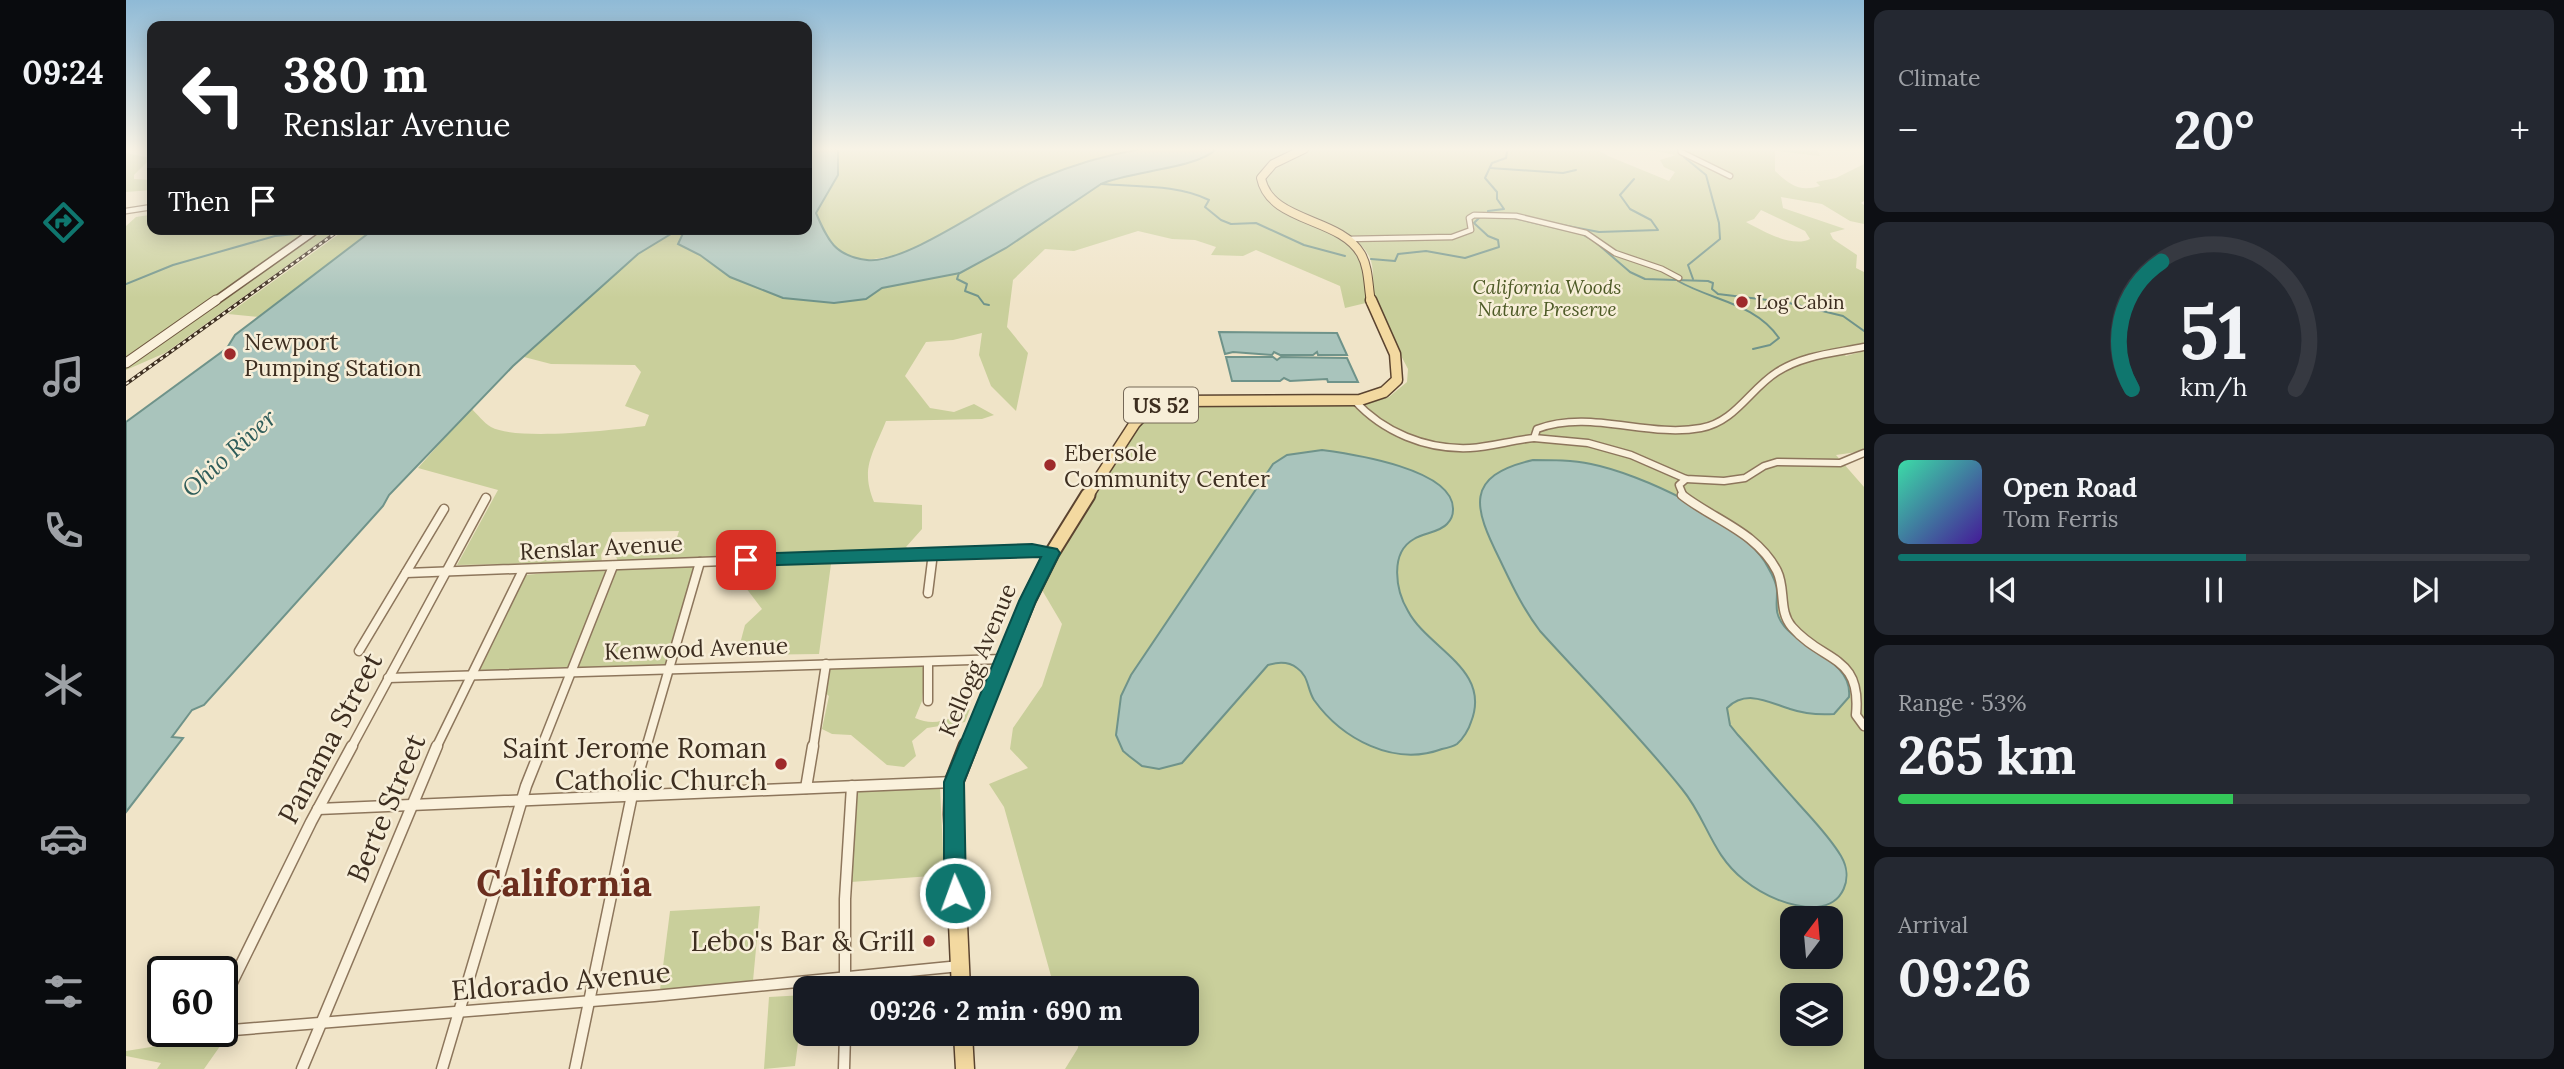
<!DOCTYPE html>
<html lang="en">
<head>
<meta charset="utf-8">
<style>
	:root { --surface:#171b24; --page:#242831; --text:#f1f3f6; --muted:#9ea1a6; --line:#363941; --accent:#0f766e }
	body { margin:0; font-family:Lora,serif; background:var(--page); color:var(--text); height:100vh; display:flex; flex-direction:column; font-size:26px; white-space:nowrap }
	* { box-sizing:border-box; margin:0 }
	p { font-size:23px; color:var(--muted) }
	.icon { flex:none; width:38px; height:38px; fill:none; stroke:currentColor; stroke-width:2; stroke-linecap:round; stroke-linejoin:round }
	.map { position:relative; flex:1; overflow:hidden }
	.details { display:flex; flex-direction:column; gap:10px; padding:10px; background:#0d0f14; width:700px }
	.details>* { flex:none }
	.guide { position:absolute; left:21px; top:21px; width:665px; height:214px; border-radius:14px; box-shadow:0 4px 18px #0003; background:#202124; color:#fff; overflow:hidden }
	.needle { width:46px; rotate:16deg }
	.tools { position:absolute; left:1654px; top:906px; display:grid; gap:14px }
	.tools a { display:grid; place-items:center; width:63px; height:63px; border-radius:14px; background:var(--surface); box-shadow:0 4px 18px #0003; font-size:35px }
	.speed { position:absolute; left:21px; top:956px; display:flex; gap:14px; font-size:35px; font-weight:700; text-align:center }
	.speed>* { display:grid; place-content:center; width:91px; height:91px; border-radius:50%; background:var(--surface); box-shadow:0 4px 18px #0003; line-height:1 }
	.speed .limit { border:4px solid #111; border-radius:10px; background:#fff; color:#111 }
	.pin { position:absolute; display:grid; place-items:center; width:60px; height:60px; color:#fff; margin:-30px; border-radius:14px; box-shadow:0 4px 10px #0006 }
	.me { position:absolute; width:77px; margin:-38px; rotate:358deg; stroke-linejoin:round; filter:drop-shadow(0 0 5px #0008) }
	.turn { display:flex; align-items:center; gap:24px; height:147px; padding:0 21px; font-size:32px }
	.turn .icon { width:91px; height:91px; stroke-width:2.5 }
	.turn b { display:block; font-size:49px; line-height:60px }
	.then { display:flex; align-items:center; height:66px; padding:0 21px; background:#0003; gap:14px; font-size:26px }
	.big { font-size:52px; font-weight:700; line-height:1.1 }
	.details .widget { flex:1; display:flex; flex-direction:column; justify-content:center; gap:10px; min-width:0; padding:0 24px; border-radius:14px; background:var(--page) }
	.details .dial { align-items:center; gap:0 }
	.dial svg { height:182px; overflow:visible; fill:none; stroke:var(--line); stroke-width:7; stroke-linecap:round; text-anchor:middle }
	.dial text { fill:var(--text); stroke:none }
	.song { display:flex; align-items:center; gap:21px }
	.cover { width:84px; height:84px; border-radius:10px; background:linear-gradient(135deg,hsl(160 70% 55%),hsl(260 70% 35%)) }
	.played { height:7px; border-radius:4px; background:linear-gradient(90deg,var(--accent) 55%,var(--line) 55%) }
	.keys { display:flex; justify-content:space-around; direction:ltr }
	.heat { display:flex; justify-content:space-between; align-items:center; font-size:38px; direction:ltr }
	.charge { height:10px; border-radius:5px; background:linear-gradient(90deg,#34c759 53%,var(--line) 0) }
	.trip { position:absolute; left:667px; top:976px; width:406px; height:70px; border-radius:14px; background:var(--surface); box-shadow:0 4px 18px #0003; font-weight:700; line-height:70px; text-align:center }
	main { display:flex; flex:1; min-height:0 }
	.tabs { display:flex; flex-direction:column; width:126px; justify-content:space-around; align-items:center; background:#090b0e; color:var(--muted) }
	.tabs .icon { width:49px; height:49px }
	.tabs .current { color:var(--accent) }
	.tabs b { font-size:32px; color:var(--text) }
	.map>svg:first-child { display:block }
	.green { fill:#c9cf9b; fill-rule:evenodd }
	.water { fill:#a9c4bc; stroke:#6f938a; stroke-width:2 }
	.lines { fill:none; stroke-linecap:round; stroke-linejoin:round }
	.stream { stroke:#6f938a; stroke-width:2 }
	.street-far3-casing { stroke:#8d765c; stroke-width:7 }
	.street-far2-casing { stroke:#8d765c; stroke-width:9 }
	.street-far1-casing { stroke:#8d765c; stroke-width:11 }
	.street-casing { stroke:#8d765c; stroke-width:13 }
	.secondary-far1-casing { stroke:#6f573f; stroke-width:10 }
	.secondary-casing { stroke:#6f573f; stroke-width:11 }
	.primary-far3-casing { stroke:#5b4430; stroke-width:10 }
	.primary-far2-casing { stroke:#5b4430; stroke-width:13 }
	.primary-far1-casing { stroke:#5b4430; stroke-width:17 }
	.primary-casing { stroke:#5b4430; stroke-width:21 }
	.street-far3 { stroke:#faf1dc; stroke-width:4.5 }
	.street-far2 { stroke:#faf1dc; stroke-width:6 }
	.street-far1 { stroke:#faf1dc; stroke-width:8 }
	.street { stroke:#faf1dc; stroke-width:10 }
	.secondary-far1 { stroke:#faf1dc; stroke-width:7 }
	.secondary { stroke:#faf1dc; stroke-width:9 }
	.primary-far3 { stroke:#f3d9a0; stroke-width:8 }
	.primary-far2 { stroke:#f3d9a0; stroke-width:10 }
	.primary-far1 { stroke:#f3d9a0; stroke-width:13 }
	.primary { stroke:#f3d9a0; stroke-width:18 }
	.rail-casing { stroke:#3d2e20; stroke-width:3.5 }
	.rail { stroke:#f7eed8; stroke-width:2; stroke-dasharray:3.5; stroke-linecap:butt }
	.route { fill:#0f766e; stroke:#0a4d48; stroke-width:2 }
	.poi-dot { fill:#9e2a2b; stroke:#f7eed8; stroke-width:2.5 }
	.labels { text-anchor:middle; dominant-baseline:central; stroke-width:5; stroke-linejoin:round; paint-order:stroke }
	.far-park-label { font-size:19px; font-style:italic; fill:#4d5a26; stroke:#f7eed8 }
	.far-poi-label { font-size:19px; fill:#3d2e20; stroke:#f7eed8; text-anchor:start }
	.shield { fill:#f7eed8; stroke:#756857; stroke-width:2 }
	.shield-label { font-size:21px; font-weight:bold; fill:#3d2e20 }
	.poi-label { font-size:23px; fill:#3d2e20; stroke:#f7eed8; text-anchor:start }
	.street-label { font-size:23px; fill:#3d2e20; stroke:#f7eed8 }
	.water-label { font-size:24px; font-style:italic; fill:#2f5d5a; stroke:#f7eed8 }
	.near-street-label { font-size:28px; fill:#3d2e20; stroke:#f7eed8 }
	.near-poi-label { font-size:28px; fill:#3d2e20; stroke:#f7eed8; text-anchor:end }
	.near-district-label { font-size:37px; font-weight:bold; fill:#6b2e1e; stroke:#f7eed8 }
</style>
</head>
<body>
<main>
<nav class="tabs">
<b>09:24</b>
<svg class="icon current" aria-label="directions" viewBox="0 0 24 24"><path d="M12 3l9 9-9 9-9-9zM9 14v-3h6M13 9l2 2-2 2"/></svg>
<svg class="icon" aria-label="music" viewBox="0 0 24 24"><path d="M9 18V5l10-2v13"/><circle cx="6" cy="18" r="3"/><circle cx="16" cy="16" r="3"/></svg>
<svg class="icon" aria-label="phone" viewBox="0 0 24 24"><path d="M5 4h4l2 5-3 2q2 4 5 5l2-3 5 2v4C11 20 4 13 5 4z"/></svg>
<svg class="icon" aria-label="climate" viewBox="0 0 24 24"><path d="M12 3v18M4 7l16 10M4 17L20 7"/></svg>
<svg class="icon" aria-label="car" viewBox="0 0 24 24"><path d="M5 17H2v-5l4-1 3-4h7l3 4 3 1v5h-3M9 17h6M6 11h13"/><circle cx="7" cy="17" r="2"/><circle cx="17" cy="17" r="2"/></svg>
<svg class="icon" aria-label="filters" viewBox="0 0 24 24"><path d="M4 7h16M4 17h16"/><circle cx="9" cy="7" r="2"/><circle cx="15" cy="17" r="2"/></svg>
</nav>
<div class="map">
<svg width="1738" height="1069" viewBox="0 0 1738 1069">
	<rect width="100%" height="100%" fill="#f0e4c8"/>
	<g class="green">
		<path d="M712,149H1017C982,158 942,165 909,181C864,202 821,240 773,254C750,260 728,261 704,262L681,229L711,175Z"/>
		<path d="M1090,149H1470L1482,156L1543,181L1549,172L1538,167L1534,160L1550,155L1519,149H1691L1694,156L1649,151V171C1664,185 1673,192 1694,186L1690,182L1710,178L1738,164V201L1735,203L1738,205V224L1724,221L1696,204L1655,197L1657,208L1719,229L1704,233L1707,239L1731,255L1730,268L1738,272V344L1713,349L1720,356L1738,351V451L1710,455L1738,487V1069H939L952,1048L953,1034H1060V989H942L925,976L878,807L863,784L902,768L884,749L887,728L916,686L936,624L916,590L923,573L1004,429L1034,405H1237L1263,397L1281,382L1282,369C1270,345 1254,320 1248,294C1246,283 1249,267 1243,256C1227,223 1167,220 1147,197C1143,191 1145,188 1138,184L1142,196L1208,231L1232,249L1244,302L1219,308L1214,286L1130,250L1117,256L1085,255L1090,247L1069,240L1046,239L1012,231L948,251L919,249L887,280L881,327L902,353L890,411L865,386L853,355L856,333L827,340L800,342L779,376L804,408L828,412L848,404L868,415L856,419L760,421C747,454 734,468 748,502L796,505V529L780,547L786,550L492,561L489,555L546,553L553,531L486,532L475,555L476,562L331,565L372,490L292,468L345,408C351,414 358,423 365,427C390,441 488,430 519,426L523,415L499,406L515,372L509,365L425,364L398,357L512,254L553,229H559L553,244L574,255L604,277L740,299L756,288L834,273L880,248L975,184C1004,171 1071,169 1090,149ZM1635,210L1679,231L1684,239C1666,248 1637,231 1620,222L1628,219ZM1666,919H1704V957H1666ZM1666,996H1704V1034H1666Z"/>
		<polygon points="0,153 25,158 8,175 8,179 26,180 26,190 0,192"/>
		<polygon points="23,215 26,217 26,229 187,229 0,359 0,226 10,217"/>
		<polygon points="200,229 212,229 39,353 0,370 0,367"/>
		<polygon points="220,229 248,229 133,317 102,314"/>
		<polygon points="705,564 693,654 611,655 619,625 636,609 620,588 623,566"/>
		<polygon points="567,565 569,569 540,664 453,669 451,665 490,570 498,567"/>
		<polygon points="478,568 481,570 444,667 352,672 351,667 399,575"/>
		<path d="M800,666L796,701L789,718C809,727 825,719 844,709L839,722L801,728L786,741L790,756L778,767L761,765L725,735L706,734L696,729L703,696L697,691L701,671L705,668Z"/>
		<polygon points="814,786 818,875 725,882 727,800 733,792 740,789"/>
		<polygon points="634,906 627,981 534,990 544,911"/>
		<polygon points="679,995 679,1034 708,1034 708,1040 672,1043 669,1066 638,1069 643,997"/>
		<polygon points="99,1039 78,1069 31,1069 35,1063 0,1056 0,1051 69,1040"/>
	</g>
	<g class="water">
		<path d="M681,149H712V175L690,213C702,241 709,256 741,260C780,265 873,196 913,179C946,165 980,155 1015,149C1038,145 1066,149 1090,149C1071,169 1003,171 975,184L880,248L834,273L756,288L740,299L708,303L657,298L604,277L574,255L552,244L559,229H681Z"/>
		<polygon points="248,229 553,229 512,254 387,366 263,495 257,506 78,705 66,710 46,737 57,738 0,812 0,422 101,348 109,335"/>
		<polygon points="1093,332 1211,333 1221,355 1192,355 1191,352 1187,355 1154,355 1148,352 1146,355 1107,352 1099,354"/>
		<polygon points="1100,357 1147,357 1151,360 1155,357 1221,358 1232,382 1202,382 1201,379 1164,381 1158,378 1154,381 1106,381"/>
		<path d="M1196,450C1226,454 1329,469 1327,510C1327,515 1325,520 1321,524C1314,532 1298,533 1288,539C1263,553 1270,591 1282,611C1302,649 1366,669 1345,722C1343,729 1337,739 1331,744C1328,746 1321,748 1316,749C1268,767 1216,739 1188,700C1181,689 1183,676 1171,668C1162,661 1152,662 1142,665L1056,763L1033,769L1016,766L1003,756L997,751L990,735L995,696L1005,675L1147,464L1161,455Z"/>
		<path d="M1407,460C1427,460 1446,460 1465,464C1515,474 1611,519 1639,562C1644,571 1651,581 1651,591C1651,606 1648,613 1658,626C1677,650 1727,661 1723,697L1708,714C1693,715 1679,714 1664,709C1642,702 1620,689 1601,708L1604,725L1612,735C1632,757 1651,780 1671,802C1686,819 1703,836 1715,856C1728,878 1717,905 1691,907C1665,908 1638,896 1618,880C1585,854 1581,819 1556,789C1512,734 1461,683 1414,631C1397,609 1386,585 1374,560C1348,508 1337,476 1407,460Z"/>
	</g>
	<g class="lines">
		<g class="stream">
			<polyline points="1558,157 1580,175 1593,223 1594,239 1562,265 1567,279"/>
			<polyline points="1364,168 1437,173 1450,170"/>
			<path d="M975,184C1009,187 1052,184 1083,200L1079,207L1095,220L1105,224L1130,223L1178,245L1219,256"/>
			<polyline points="1362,214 1362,211 1378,209 1371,199 1371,192 1359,178 1366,163 1380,158 1381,152"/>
			<polyline points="1388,218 1456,234 1467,240 1504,272 1519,279 1582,281 1587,283 1586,289 1592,294 1659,302 1717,316 1738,331"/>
			<polyline points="1426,223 1473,232 1532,230 1525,220 1504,209 1494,195 1508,179"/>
			<polyline points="223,231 247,231"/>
			<polyline points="1245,259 1269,261 1272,254 1300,251 1339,258 1373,247 1372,240 1362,236 1348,223 1354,217"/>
			<polyline points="833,273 831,279 841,284 839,291 852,296 858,304 863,305"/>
			<path d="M1552,281C1587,301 1629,303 1653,338L1644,345L1627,349"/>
			<polyline points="0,284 47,265 149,236 179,233"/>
		</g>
		<defs>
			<g id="street-far3">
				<polyline points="1554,149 1555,152 1604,176"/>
				<polyline points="0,211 26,207"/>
				<polyline points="1221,239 1326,237 1345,230 1343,218 1348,215 1390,216 1460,233 1489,253 1536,269 1553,278"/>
			</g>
			<g id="street-far2">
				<path d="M1228,400C1257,432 1300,450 1344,448C1365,447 1387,440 1408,438L1411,429C1464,409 1521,438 1575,428C1609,422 1624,389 1651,372C1677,355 1709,353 1738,347"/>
				<polyline points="1408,438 1462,443 1505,455 1560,479 1598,481 1619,478 1638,466 1651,462 1714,463 1738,453"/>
				<polyline points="1558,497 1553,485 1560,479"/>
			</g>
			<g id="street-far1">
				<path d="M1556,495C1588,520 1631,532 1651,571C1660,589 1652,611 1666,627C1697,663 1736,654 1730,715L1738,726"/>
				<polyline points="280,573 807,553 906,550 926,553"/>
				<polyline points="802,593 807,553"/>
				<polyline points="233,651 318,509"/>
				<polyline points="802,663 802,701"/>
				<polyline points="262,678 877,659"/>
				<polyline points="225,748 360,498"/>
				<polyline points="310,748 397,570"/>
				<polyline points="415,748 487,566"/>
				<polyline points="520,748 574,562"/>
				<polyline points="687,748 700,664"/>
			</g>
			<g id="street">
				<polyline points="680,788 687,746"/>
				<polyline points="192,809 827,782"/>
				<polyline points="719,989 719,899 726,786"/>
				<polyline points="96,1003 185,822 226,746"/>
				<polyline points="82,1032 528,996 834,966"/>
				<polyline points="176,1069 311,746"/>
				<polyline points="316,1069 400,786 416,746"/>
				<polyline points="449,1069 506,795 520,746"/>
				<polyline points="718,1069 719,1034"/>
			</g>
			<polyline id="secondary-far1" points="88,302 191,229"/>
			<polyline id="secondary" points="0,363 90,300"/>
			<path id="primary-far3" d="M1178,149L1147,164L1135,178C1144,223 1214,217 1235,254C1243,268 1242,286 1245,302"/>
			<path id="primary-far2" d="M961,497L1009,423C1020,411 1034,405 1050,401L1234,400L1258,392L1271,380L1269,354L1245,300"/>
			<polyline id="primary-far1" points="841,748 902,601 926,553 962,495"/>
			<g id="primary">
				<polyline points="835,989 827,814 828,782 842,746"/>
				<polyline points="837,1034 839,1069"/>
			</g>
		</defs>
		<use href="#street-far3" class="street-far3-casing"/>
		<use href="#street-far2" class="street-far2-casing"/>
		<use href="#street-far1" class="street-far1-casing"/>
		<use href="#street" class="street-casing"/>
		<use href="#secondary-far1" class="secondary-far1-casing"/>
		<use href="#secondary" class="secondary-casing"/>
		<use href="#primary-far3" class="primary-far3-casing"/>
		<use href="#primary-far2" class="primary-far2-casing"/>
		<use href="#primary-far1" class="primary-far1-casing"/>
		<use href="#primary" class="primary-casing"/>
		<use href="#street-far3" class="street-far3"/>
		<use href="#street-far2" class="street-far2"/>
		<use href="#street-far1" class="street-far1"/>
		<use href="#street" class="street"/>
		<use href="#secondary-far1" class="secondary-far1"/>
		<use href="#secondary" class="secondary"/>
		<use href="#primary-far3" class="primary-far3"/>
		<use href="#primary-far2" class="primary-far2"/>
		<use href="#primary-far1" class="primary-far1"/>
		<use href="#primary" class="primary"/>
		<defs>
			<polyline id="rail" points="0,384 215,229"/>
		</defs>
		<use href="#rail" class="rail-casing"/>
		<use href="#rail" class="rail"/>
	</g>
	<linearGradient id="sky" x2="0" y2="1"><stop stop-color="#8fbad6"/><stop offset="0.5" stop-color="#f8f3e6"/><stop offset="1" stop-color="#f8f3e6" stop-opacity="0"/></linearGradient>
	<rect width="1738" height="298" fill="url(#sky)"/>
	<polygon class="route" points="906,544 931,549 934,553 910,601 838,782 840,893 837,901 829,904 821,901 818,893 818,782 893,601 915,557 620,566 612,560 620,554"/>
	<g class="poi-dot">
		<circle cx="1616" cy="302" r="7"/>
		<circle cx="104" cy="354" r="7"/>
		<circle cx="924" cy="465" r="7"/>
		<circle cx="655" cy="764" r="7"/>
		<circle cx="803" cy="941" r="7"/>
	</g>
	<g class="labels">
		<g class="far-park-label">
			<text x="1421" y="287">California Woods<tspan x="1421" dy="22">Nature Preserve</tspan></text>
		</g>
		<g class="far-poi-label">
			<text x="1630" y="302">Log Cabin</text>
		</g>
		<rect class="shield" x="998" y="387.5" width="74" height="35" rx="5"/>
		<g class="shield-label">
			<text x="1035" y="405">US 52</text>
		</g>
		<g class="poi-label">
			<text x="118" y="341">Newport<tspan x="118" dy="26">Pumping Station</tspan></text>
			<text x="938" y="452">Ebersole<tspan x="938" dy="26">Community Center</tspan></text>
		</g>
		<g class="street-label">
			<text transform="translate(475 547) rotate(-3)">Renslar Avenue</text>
			<text transform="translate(570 648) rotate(-2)">Kenwood Avenue</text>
			<text transform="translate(851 660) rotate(-67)">Kellogg Avenue</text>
		</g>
		<g class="water-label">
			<text transform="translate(103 453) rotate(-42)">Ohio River</text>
		</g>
		<g class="near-street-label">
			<text transform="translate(204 738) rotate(-62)">Panama Street</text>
			<text transform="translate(260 808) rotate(-67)">Berte Street</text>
			<text transform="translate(435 981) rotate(-5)">Eldorado Avenue</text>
		</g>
		<g class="near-poi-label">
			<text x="641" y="748">Saint Jerome Roman<tspan x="641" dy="32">Catholic Church</tspan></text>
			<text x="789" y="941">Lebo's Bar &amp; Grill</text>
		</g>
		<g class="near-district-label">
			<text x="438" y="882">California</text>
		</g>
	</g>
</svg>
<div class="tools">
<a><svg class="needle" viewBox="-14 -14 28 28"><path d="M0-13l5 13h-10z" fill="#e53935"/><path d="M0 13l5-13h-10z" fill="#9ea1a6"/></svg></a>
<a><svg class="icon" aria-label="layers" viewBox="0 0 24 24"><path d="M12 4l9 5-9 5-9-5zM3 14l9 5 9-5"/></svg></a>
</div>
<div class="speed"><div class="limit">60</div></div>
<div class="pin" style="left:620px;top:560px;background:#d93025"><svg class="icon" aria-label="arrive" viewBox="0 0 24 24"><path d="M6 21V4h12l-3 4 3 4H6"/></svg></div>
<svg class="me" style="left:829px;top:893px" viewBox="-20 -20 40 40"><circle r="17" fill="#0f766e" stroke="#fff" stroke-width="3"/><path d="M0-11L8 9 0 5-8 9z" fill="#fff"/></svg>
<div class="trip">09:26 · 2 min · 690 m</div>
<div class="guide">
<div class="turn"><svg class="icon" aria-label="left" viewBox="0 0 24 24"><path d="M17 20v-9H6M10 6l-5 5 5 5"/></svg><div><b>380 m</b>Renslar Avenue</div></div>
<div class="then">Then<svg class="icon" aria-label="arrive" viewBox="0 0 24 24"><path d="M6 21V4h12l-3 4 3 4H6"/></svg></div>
</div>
</div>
<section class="details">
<div class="widget"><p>Climate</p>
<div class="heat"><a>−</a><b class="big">20°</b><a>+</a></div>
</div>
<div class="widget dial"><svg viewBox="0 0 100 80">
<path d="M14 69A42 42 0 1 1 86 69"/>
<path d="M14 69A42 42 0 0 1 27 13" stroke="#0f766e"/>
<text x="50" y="56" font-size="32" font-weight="700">51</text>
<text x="50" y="72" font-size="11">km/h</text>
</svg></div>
<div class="widget">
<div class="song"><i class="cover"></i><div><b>Open Road</b><p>Tom Ferris</p></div></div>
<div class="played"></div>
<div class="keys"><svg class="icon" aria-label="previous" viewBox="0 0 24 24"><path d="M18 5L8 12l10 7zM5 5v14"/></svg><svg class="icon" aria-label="pause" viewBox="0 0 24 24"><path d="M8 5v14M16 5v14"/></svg><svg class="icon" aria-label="next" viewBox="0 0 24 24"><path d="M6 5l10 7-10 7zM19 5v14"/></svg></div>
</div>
<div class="widget"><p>Range · 53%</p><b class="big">265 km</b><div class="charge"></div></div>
<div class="widget"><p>Arrival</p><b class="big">09:26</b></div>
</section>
</main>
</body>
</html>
